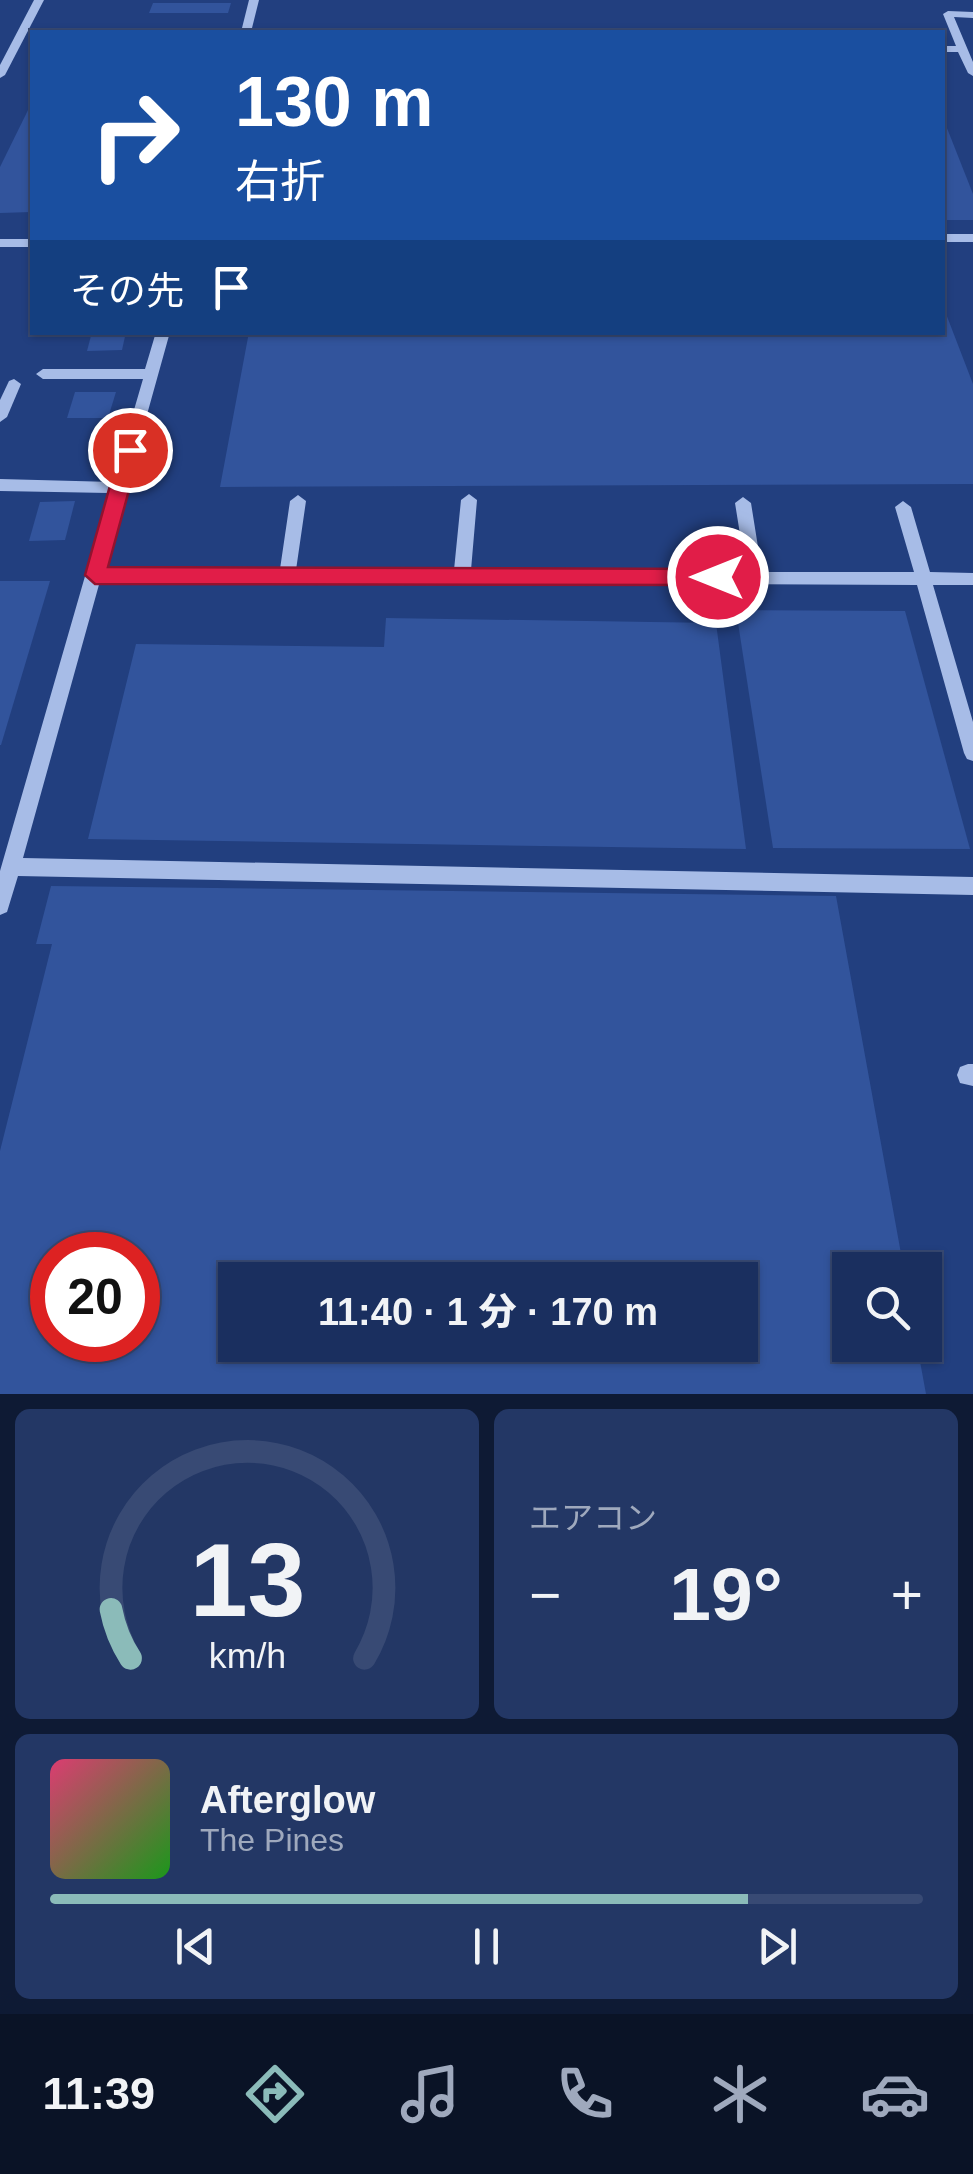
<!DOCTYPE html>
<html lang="ja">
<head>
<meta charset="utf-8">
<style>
	:root { --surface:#1a2f5f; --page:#233765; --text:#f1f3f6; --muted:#9fa9bd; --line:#384a74; --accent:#8bbbb9 }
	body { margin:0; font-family:Arial,"Noto Sans JP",sans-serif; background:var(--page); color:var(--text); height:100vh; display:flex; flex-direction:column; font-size:38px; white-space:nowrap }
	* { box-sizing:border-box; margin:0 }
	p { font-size:32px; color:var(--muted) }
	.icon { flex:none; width:55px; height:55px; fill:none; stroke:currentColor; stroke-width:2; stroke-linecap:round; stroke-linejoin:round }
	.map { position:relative; height:1394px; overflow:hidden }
	.side { display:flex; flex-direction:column; gap:15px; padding:15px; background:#0e1a34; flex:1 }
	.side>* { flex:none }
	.guide { position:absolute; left:30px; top:30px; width:915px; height:305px; border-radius:0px; box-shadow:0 2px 8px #0004,0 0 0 2px var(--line); background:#1a4fa0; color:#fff; overflow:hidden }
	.fabs { position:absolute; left:832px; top:1252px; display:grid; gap:20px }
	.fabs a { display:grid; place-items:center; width:110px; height:110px; border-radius:0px; background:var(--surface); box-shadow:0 2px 8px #0004,0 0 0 2px var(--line); font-size:50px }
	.speed { position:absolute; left:30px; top:1232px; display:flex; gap:20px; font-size:50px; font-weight:700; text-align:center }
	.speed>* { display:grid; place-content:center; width:130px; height:130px; border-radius:50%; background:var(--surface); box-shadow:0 2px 8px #0004,0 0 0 2px var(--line); line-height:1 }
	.speed .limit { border:15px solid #d22; background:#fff; color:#111 }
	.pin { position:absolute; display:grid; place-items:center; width:85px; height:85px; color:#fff; margin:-42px; border:5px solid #fff; border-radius:50%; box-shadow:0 2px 10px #0007 }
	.me { position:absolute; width:110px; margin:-55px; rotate:270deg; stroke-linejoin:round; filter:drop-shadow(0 0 8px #0008) }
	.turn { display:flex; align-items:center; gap:35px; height:210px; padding:0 40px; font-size:45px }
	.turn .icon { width:130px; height:130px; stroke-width:2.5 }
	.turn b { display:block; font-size:70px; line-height:85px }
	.then { display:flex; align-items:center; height:95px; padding:0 40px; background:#0003; gap:20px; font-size:38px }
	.big { font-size:75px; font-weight:800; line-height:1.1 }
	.side .tile { flex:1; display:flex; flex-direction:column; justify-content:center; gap:15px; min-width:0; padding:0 35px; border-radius:15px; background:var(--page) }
	.side .dial { align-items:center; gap:0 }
	.dial svg { height:260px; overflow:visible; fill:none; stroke:var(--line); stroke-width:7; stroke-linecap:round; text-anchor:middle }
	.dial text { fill:var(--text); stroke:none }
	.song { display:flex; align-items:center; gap:30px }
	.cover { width:120px; height:120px; border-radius:15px; background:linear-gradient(135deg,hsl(340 70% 55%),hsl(120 70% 35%)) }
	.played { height:10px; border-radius:5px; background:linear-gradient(90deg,var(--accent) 80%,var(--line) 80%) }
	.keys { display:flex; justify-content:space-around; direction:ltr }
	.heat { display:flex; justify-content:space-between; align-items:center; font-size:55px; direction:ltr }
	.side .tiles { flex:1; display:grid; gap:15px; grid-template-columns:1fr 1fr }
	.tile:last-child { grid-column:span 2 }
	.trip { position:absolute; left:218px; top:1262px; width:540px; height:100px; border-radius:0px; background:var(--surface); box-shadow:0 2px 8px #0004,0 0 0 2px var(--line); font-weight:800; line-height:100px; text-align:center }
	.tabs { display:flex; height:160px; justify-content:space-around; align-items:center; background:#0a1326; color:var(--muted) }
	.tabs .icon { width:70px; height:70px }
	.tabs .selected { color:var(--accent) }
	.tabs b { font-size:45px; color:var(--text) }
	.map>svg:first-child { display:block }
	.building { fill:#32549c; fill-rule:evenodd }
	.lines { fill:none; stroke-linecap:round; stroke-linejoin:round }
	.minor { fill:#a7bce7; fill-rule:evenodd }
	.route { fill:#e11d48; stroke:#92132f; stroke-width:2.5 }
</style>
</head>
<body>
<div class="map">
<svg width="973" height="1394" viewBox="0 0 973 1394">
	<rect width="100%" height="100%" fill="#223f7f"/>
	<g class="building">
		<polygon points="153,3 231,3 228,13 149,13"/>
		<polygon points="32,102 32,212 0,213 0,167"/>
		<polygon points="943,118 973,194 973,220 942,220"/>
		<polygon points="943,306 973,384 973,484 220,487 249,332 942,332"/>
		<polygon points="92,332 126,332 122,350 87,351"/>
		<polygon points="75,392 116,392 108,418 67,418"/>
		<polygon points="75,501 65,540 29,541 40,502"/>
		<polygon points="0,581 50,581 1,745 0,745"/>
		<polygon points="736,610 905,611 970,849 773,848"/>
		<polygon points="386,618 716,623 746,849 88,839 136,644 384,647"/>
		<path d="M51,886L836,896L904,1270H850V1345H917L926,1394H0V1151L52,944H36ZM52,1255H138V1340H52ZM235,1280H740V1345H235Z"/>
	</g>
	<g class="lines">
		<g class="minor">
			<polygon points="34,0 44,0 5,75 0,78 0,65"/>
			<polygon points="249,0 259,0 251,32 241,32"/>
			<polygon points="948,11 973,12 973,18 954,17 973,62 973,76 968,73 958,52 942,52 942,46 956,46 943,14"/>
			<rect x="942" y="234" width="31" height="8"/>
			<rect x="0" y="239" width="32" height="8"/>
			<polygon points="156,332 170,332 104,569 280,569 290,501 298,495 306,501 296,570 454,570 461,500 469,494 477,500 471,570 746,572 735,503 743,497 751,503 762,572 914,572 895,507 903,501 911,507 930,572 973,573 973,585 933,585 973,722 973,761 967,759 964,753 917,585 100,581 23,858 973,877 973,895 18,876 7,912 0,915 0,871 109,493 0,491 0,479 113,482 143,379 43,379 36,374 43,369 145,369"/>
			<polygon points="14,379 21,384 7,417 0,422 0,400 9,381"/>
			<polygon points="968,1064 973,1064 973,1086 960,1083 957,1075 960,1067"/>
		</g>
	</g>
	<polygon class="route" points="130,443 140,450 108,567 718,569 729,577 718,585 95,584 85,575 120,450"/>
</svg>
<div class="fabs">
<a><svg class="icon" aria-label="search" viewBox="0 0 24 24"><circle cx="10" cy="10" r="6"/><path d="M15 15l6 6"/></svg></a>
</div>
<div class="speed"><div class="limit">20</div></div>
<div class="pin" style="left:130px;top:450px;background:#d93025"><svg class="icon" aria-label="arrive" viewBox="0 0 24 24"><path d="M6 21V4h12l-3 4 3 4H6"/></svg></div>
<svg class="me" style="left:718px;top:577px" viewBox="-20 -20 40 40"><circle r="17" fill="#e11d48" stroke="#fff" stroke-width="3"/><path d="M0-11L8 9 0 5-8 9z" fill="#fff"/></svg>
<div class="trip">11:40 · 1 分 · 170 m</div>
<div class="guide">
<div class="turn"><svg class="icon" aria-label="right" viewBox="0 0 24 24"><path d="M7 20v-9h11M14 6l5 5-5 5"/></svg><div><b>130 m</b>右折</div></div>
<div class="then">その先<svg class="icon" aria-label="arrive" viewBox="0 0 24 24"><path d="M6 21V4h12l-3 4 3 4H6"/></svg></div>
</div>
</div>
<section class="side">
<div class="tiles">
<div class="tile dial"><svg viewBox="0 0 100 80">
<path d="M14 69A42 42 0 1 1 86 69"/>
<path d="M14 69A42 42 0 0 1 8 54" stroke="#8bbbb9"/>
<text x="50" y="56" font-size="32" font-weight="700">13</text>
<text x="50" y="72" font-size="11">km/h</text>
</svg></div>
<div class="tile"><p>エアコン</p>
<div class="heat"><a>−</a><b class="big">19°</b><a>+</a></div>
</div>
<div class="tile">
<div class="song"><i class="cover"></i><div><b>Afterglow</b><p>The Pines</p></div></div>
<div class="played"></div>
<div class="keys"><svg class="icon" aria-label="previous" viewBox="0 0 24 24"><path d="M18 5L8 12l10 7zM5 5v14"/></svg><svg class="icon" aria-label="pause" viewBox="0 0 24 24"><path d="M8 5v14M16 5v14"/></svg><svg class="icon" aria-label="next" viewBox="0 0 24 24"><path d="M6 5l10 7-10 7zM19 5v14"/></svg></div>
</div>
</div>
</section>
<nav class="tabs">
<b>11:39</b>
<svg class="icon selected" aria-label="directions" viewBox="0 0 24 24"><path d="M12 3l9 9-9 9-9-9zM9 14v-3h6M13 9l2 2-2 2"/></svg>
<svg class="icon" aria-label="music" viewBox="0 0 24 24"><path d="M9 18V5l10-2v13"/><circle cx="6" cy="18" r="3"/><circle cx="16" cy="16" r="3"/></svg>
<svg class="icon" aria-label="phone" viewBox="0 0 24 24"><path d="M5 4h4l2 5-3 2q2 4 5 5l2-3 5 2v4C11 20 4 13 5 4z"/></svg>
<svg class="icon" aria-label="climate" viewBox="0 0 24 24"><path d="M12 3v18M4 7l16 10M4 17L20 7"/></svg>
<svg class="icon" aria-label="car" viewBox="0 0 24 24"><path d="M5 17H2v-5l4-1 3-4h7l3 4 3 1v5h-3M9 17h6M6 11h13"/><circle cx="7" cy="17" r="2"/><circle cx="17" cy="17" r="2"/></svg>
</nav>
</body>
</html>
